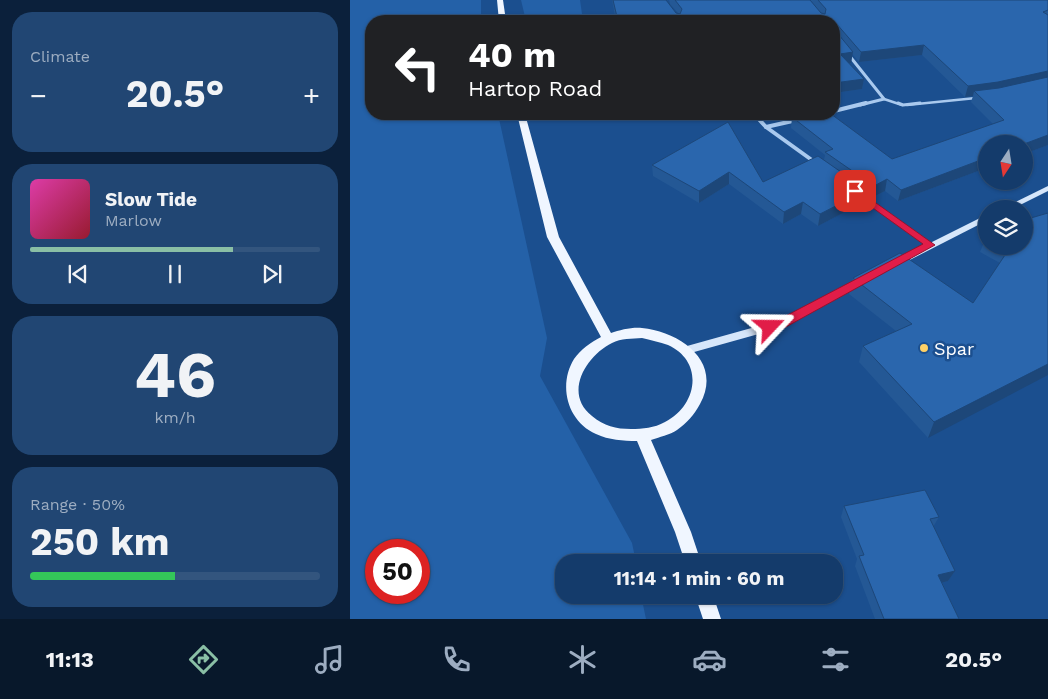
<!DOCTYPE html>
<html lang="en">
<head>
<meta charset="utf-8">
<style>
	:root { --surface:#143b6b; --page:#214673; --text:#f1f3f6; --muted:#9dadc1; --line:#33557e; --accent:#8abfa5 }
	body { margin:0; font-family:"Work Sans",sans-serif; background:var(--page); color:var(--text); height:100vh; display:flex; flex-direction:column; font-size:19px; white-space:nowrap }
	* { box-sizing:border-box; margin:0 }
	p { font-size:16px; color:var(--muted) }
	.icon { flex:none; width:28px; height:28px; fill:none; stroke:currentColor; stroke-width:2; stroke-linecap:round; stroke-linejoin:round }
	.map { position:relative; flex:1; overflow:hidden }
	.sheet { display:flex; flex-direction:column; gap:12px; padding:12px; background:#0b203b; width:350px }
	.sheet>* { flex:none }
	.top-card { position:absolute; left:15px; top:15px; width:475px; height:105px; border-radius:20px; box-shadow:0 1px 4px #0004,0 0 0 1px var(--line); background:#202124; color:#fff; overflow:hidden }
	.needle { width:32px; rotate:192deg }
	.fabs { position:absolute; left:628px; top:135px; display:grid; gap:10px }
	.fabs a { display:grid; place-items:center; width:55px; height:55px; border-radius:50%; background:var(--surface); box-shadow:0 1px 4px #0004,0 0 0 1px var(--line); font-size:25px }
	.speed { position:absolute; left:15px; top:539px; display:flex; gap:10px; font-size:25px; font-weight:700; text-align:center }
	.speed>* { display:grid; place-content:center; width:65px; height:65px; border-radius:50%; background:var(--surface); box-shadow:0 1px 4px #0004,0 0 0 1px var(--line); line-height:1 }
	.speed .limit { border:8px solid #d22; background:#fff; color:#111 }
	.pin { position:absolute; display:grid; place-items:center; width:42px; height:42px; color:#fff; margin:-21px; border-radius:10px; box-shadow:0 2px 8px #0006 }
	.me { position:absolute; width:55px; margin:-28px; rotate:67deg; stroke-linejoin:round; filter:drop-shadow(0 0 4px #0008) }
	.turn { display:flex; align-items:center; gap:18px; height:105px; padding:0 20px; font-size:22px }
	.turn .icon { width:65px; height:65px; stroke-width:2.5 }
	.turn b { display:block; font-size:35px; line-height:42px }
	.big { font-size:38px; font-weight:700; line-height:1.1 }
	.sheet .widget { flex:1; display:flex; flex-direction:column; justify-content:center; gap:8px; min-width:0; padding:0 18px; border-radius:20px; background:var(--page) }
	.sheet .dial { align-items:center; gap:0 }
	.dial b { font-size:65px; line-height:1 }
	.song { display:flex; align-items:center; gap:15px }
	.cover { width:60px; height:60px; border-radius:8px; background:linear-gradient(135deg,hsl(320 70% 55%),hsl(350 70% 35%)) }
	.played { height:5px; border-radius:2px; background:linear-gradient(90deg,var(--accent) 70%,var(--line) 70%) }
	.keys { display:flex; justify-content:space-around; direction:ltr }
	.heat { display:flex; justify-content:space-between; align-items:center; font-size:28px; direction:ltr }
	.charge { height:8px; border-radius:4px; background:linear-gradient(90deg,#34c759 50%,var(--line) 0) }
	.trip { position:absolute; left:205px; top:554px; width:288px; height:50px; border-radius:20px; background:var(--surface); box-shadow:0 1px 4px #0004,0 0 0 1px var(--line); font-weight:700; line-height:50px; text-align:center }
	.menu { display:flex; height:80px; justify-content:space-around; align-items:center; background:#08182b; color:var(--muted) }
	.menu .icon { width:35px; height:35px }
	.menu .active { color:var(--accent) }
	.menu b { font-size:22px; color:var(--text) }
	main { display:flex; flex:1; min-height:0 }
	.map>svg:first-child { display:block }
	.green { fill:#2461a8; fill-rule:evenodd }
	.lines { fill:none; stroke-linecap:round; stroke-linejoin:round }
	.service-far1 { stroke:#a9c9ee; stroke-width:2.5 }
	.service { stroke:#a9c9ee; stroke-width:3 }
	.minor-far2 { stroke:#a9c9ee; stroke-width:3 }
	.minor-far1 { stroke:#a9c9ee; stroke-width:4 }
	.minor { stroke:#a9c9ee; stroke-width:5 }
	.secondary { fill:#d6e6fa; fill-rule:evenodd }
	.primary { fill:#f0f6ff; fill-rule:evenodd }
	.wall { fill:#245895 }
	.shaded-wall { fill:#1d4779 }
	.building { fill:#2a66ad; stroke:#1d4779 }
	.route { fill:#e11d48; stroke:#92132f }
	.poi-dot { fill:#ffd166; stroke:#1b4f8f; stroke-width:2 }
	.labels { text-anchor:middle; dominant-baseline:central; stroke-width:5; stroke-linejoin:round; paint-order:stroke }
	.poi-label { font-size:18px; fill:#fff; stroke:#1b4f8f; text-anchor:start }
</style>
</head>
<body>
<main>
<section class="sheet">
<div class="widget"><p>Climate</p>
<div class="heat"><a>−</a><b class="big">20.5°</b><a>+</a></div>
</div>
<div class="widget">
<div class="song"><i class="cover"></i><div><b>Slow Tide</b><p>Marlow</p></div></div>
<div class="played"></div>
<div class="keys"><svg class="icon" aria-label="previous" viewBox="0 0 24 24"><path d="M18 5L8 12l10 7zM5 5v14"/></svg><svg class="icon" aria-label="pause" viewBox="0 0 24 24"><path d="M8 5v14M16 5v14"/></svg><svg class="icon" aria-label="next" viewBox="0 0 24 24"><path d="M6 5l10 7-10 7zM19 5v14"/></svg></div>
</div>
<div class="widget dial"><b>46</b><p>km/h</p></div>
<div class="widget"><p>Range · 50%</p><b class="big">250 km</b><div class="charge"></div></div>
</section>
<div class="map">
<svg width="698" height="619" viewBox="0 0 698 619">
	<rect width="100%" height="100%" fill="#1b4f8f"/>
	<g class="green">
		<path d="M0,0H131V21H21V114H148L197,338L190,376L282,543L286,562H214V595H291L296,619H0ZM26,550H69V592H26Z"/>
		<polygon points="171,0 230,0 233,21 176,21"/>
	</g>
	<g class="lines">
		<g class="service-far1">
			<polyline points="534,99 552,105"/>
			<polyline points="557,105 626,98"/>
		</g>
		<polyline class="service" points="548,103 553,105 570,103"/>
		<polyline class="minor-far2" points="498,54 534,99 510,105"/>
		<g class="minor-far1">
			<polyline points="484,111 516,103"/>
			<polyline points="404,114 416,127 466,163"/>
			<polyline points="416,127 447,120"/>
			<polyline points="509,194 569,237"/>
		</g>
		<polyline class="minor" points="567,236 580,245"/>
		<g class="secondary">
			<polygon points="698,186 698,191 662,209 651,209"/>
			<polygon points="636,215 636,221 548,266 542,266 540,264 542,262"/>
			<polygon points="512,278 517,281 515,283 434,327 337,354 333,353 332,350 333,347 337,346 427,321"/>
		</g>
		<g class="primary">
			<polygon points="147,0 153,0 156,21 149,21"/>
			<path d="M167,114H175L209,237L261,333C270,330 282,327 292,328C331,332 373,362 350,404C344,415 337,423 327,430C320,435 309,437 301,440L341,532L351,562H335L325,532L287,441C273,441 259,440 246,434C217,421 208,385 224,359C231,349 240,343 251,337L197,237ZM292,338C300,340 310,342 318,345C355,362 347,406 315,422C304,428 293,429 281,429C266,429 254,426 242,416C213,393 236,356 262,343C271,338 282,339 292,338Z"/>
			<polygon points="345,595 363,595 371,619 353,619"/>
		</g>
	</g>
	<g class="wall">
		<polygon points="262,0 316,0 326,13 328,13 320,4 319,0 698,0 698,145 674,154 674,144 636,144 636,168 548,201 535,191 521,198 516,194 514,202 468,226 451,214 433,224 379,184 349,203 303,176 302,165 378,122 413,182 474,160 475,155 441,128 442,117 542,159 643,124 621,102 623,96 615,97 572,55 509,62 502,54 501,63 499,63 514,79 512,89 484,93 484,21 266,21"/>
		<polygon points="698,213 578,438 509,362 513,346 546,331 499,294 503,278 623,303 650,263 630,252 636,237 636,246 674,246"/>
		<polygon points="494,506 589,517 583,527 605,571 598,581 592,582 609,619 525,619 505,566 507,559 491,517"/>
	</g>
	<g class="shaded-wall">
		<polygon points="574,45 572,55 509,62 511,52"/>
		<polygon points="503,52 501,63 488,64 490,54"/>
		<polygon points="698,71 698,79 644,93 624,91 623,96 615,97 618,86"/>
		<polygon points="514,79 512,89 484,93 484,83"/>
		<polygon points="297,114 340,114 297,120"/>
		<polygon points="698,135 698,145 674,154 674,144"/>
		<polygon points="636,158 636,168 548,201 551,190"/>
		<polygon points="379,172 379,184 349,203 349,191"/>
		<polygon points="537,179 535,191 521,198 524,186"/>
		<polygon points="517,190 514,202 468,226 470,214"/>
		<polygon points="453,202 451,214 433,224 434,212"/>
		<polygon points="698,364 698,375 578,438 584,422"/>
		<polygon points="605,571 598,581 582,585 588,575"/>
	</g>
	<g class="building">
		<polygon points="263,0 316,0 326,13 330,14 332,9 325,0 460,0 471,13 475,14 476,9 468,0 698,0 698,10 693,12 698,15 698,71 648,82 618,86 574,45 511,52 485,22 484,23 484,21 268,21"/>
		<polygon points="484,29 503,52 490,54 514,79 484,83"/>
		<polygon points="698,77 698,135 674,144 636,144 636,158 551,190 537,179 524,186 475,152 483,149 442,117 444,114 481,114 542,159 654,120 624,91 649,88"/>
		<polygon points="378,122 413,182 468,156 517,190 470,214 453,202 434,212 379,172 349,191 302,165"/>
		<polygon points="698,213 698,364 584,422 513,346 562,324 503,278 550,253 623,303 659,249 655,246 674,246 674,220"/>
		<polygon points="575,490 589,517 580,519 605,571 588,575 609,619 534,619 509,556 514,555 494,506"/>
	</g>
	<polygon class="route" points="505,188 585,245 434,328 420,332 416,330 414,327 416,324 426,321 573,244 502,193 501,191"/>
	<circle class="poi-dot" cx="574" cy="348" r="5"/>
	<g class="labels">
		<g class="poi-label">
			<text x="584" y="348">Spar</text>
		</g>
	</g>
</svg>
<div class="fabs">
<a><svg class="needle" viewBox="-14 -14 28 28"><path d="M0-13l5 13h-10z" fill="#e53935"/><path d="M0 13l5-13h-10z" fill="#9dadc1"/></svg></a>
<a><svg class="icon" aria-label="layers" viewBox="0 0 24 24"><path d="M12 4l9 5-9 5-9-5zM3 14l9 5 9-5"/></svg></a>
</div>
<div class="speed"><div class="limit">50</div></div>
<div class="pin" style="left:505px;top:191px;background:#d93025"><svg class="icon" aria-label="arrive" viewBox="0 0 24 24"><path d="M6 21V4h12l-3 4 3 4H6"/></svg></div>
<svg class="me" style="left:420px;top:327px" viewBox="-20 -20 40 40"><path d="M0-17L14 15 0 8-14 15z" fill="#e11d48" stroke="#fff" stroke-width="4"/></svg>
<div class="trip">11:14 · 1 min · 60 m</div>
<div class="top-card">
<div class="turn"><svg class="icon" aria-label="left" viewBox="0 0 24 24"><path d="M17 20v-9H6M10 6l-5 5 5 5"/></svg><div><b>40 m</b>Hartop Road</div></div>
</div>
</div>
</main>
<nav class="menu">
<b>11:13</b>
<svg class="icon active" aria-label="directions" viewBox="0 0 24 24"><path d="M12 3l9 9-9 9-9-9zM9 14v-3h6M13 9l2 2-2 2"/></svg>
<svg class="icon" aria-label="music" viewBox="0 0 24 24"><path d="M9 18V5l10-2v13"/><circle cx="6" cy="18" r="3"/><circle cx="16" cy="16" r="3"/></svg>
<svg class="icon" aria-label="phone" viewBox="0 0 24 24"><path d="M5 4h4l2 5-3 2q2 4 5 5l2-3 5 2v4C11 20 4 13 5 4z"/></svg>
<svg class="icon" aria-label="climate" viewBox="0 0 24 24"><path d="M12 3v18M4 7l16 10M4 17L20 7"/></svg>
<svg class="icon" aria-label="car" viewBox="0 0 24 24"><path d="M5 17H2v-5l4-1 3-4h7l3 4 3 1v5h-3M9 17h6M6 11h13"/><circle cx="7" cy="17" r="2"/><circle cx="17" cy="17" r="2"/></svg>
<svg class="icon" aria-label="filters" viewBox="0 0 24 24"><path d="M4 7h16M4 17h16"/><circle cx="9" cy="7" r="2"/><circle cx="15" cy="17" r="2"/></svg>
<b>20.5°</b>
</nav>
</body>
</html>
